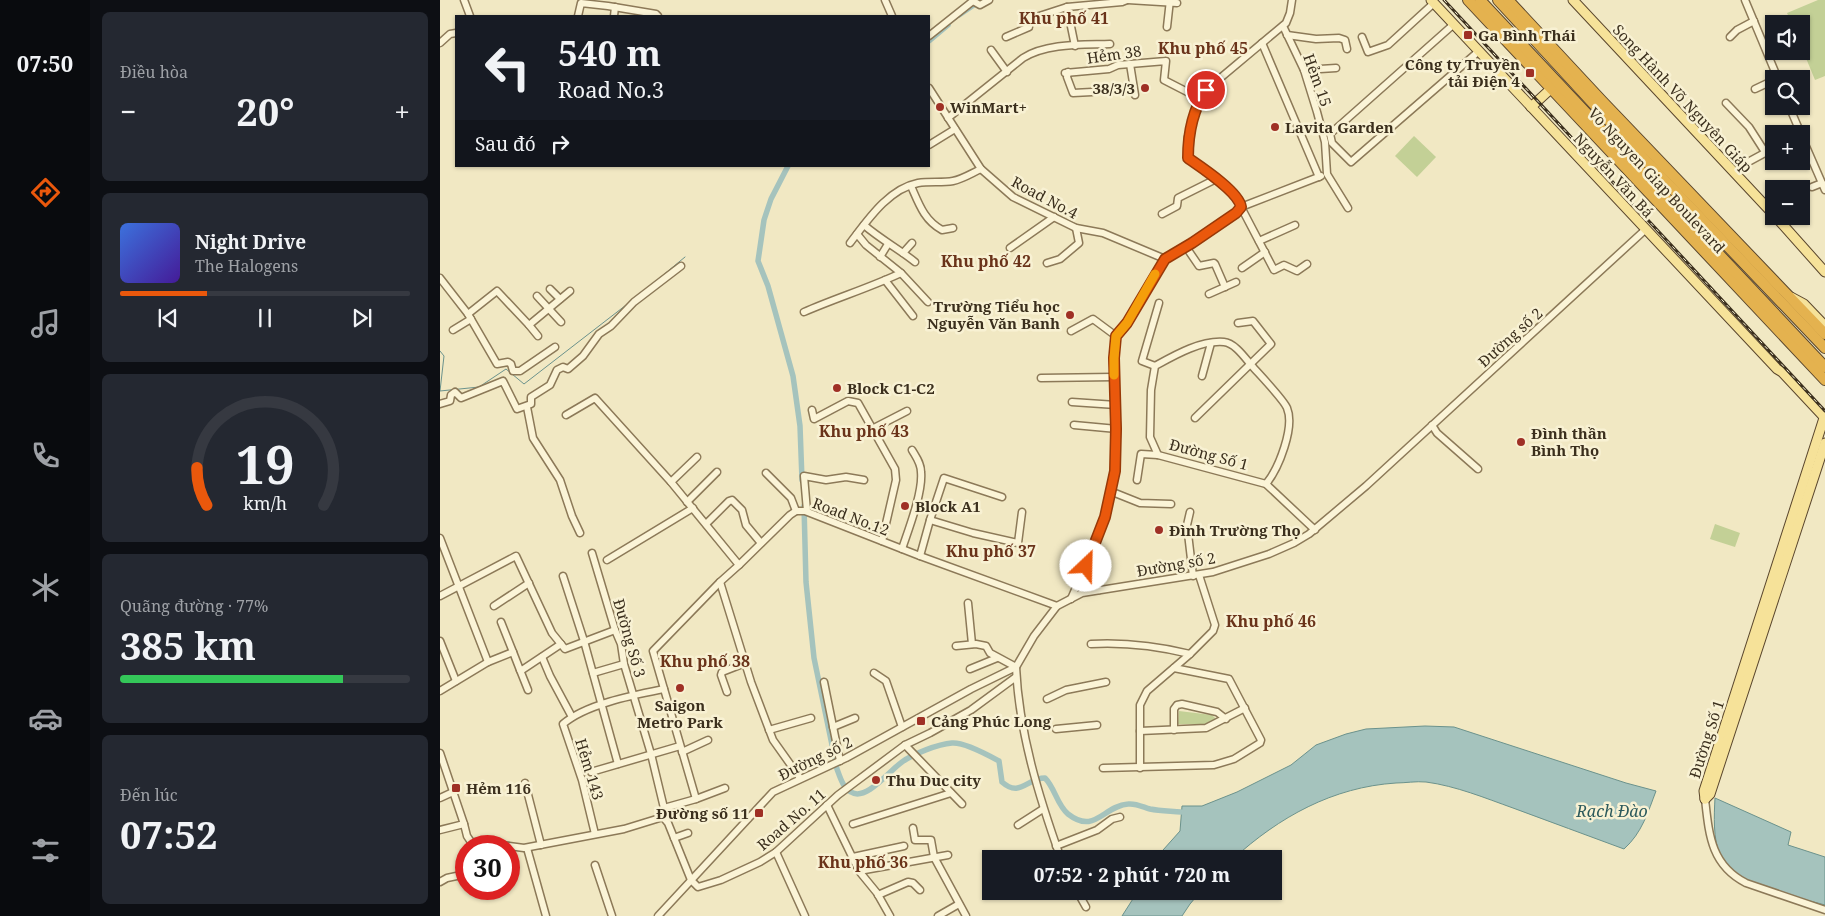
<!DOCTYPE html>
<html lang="vi">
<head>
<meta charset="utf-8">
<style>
	:root { --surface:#171b24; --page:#242831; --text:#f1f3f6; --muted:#9ea1a6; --line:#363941; --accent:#ea580c }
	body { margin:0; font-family:"Noto Serif",serif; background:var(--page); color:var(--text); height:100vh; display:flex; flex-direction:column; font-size:19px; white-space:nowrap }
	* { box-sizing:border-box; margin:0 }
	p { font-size:16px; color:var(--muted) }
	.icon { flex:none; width:28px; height:28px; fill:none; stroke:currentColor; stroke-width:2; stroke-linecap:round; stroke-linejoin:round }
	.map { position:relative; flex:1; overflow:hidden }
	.details { display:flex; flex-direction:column; gap:12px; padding:12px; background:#0d0f14; width:350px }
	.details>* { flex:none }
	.hud { position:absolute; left:15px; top:15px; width:475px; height:152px; border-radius:0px; box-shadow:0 1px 4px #0004; background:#171b24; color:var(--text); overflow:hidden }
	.controls { position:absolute; left:1325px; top:15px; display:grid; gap:10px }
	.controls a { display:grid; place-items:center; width:45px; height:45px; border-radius:0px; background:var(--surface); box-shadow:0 1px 4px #0004; font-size:25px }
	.speed { position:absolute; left:15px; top:835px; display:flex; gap:10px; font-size:25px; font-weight:700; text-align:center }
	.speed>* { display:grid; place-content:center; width:65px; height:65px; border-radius:50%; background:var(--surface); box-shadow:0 1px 4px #0004; line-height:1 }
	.speed .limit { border:8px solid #d22; background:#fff; color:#111 }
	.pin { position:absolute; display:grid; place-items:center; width:42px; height:42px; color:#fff; margin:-21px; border:2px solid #fff; border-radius:50%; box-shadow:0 1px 5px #0007 }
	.me { position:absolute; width:55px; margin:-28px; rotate:24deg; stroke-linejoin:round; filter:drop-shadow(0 0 4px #0008) }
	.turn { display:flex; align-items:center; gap:18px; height:105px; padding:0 20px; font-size:22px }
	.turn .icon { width:65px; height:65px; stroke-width:2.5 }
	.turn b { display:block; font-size:35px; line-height:42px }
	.then { display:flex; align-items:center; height:48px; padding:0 20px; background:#0003; gap:10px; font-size:19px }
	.big { font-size:38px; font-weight:700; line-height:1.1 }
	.details .tile { flex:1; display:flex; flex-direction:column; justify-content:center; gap:8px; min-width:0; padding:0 18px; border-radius:8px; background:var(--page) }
	.details .dial { align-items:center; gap:0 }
	.dial svg { height:130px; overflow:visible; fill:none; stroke:var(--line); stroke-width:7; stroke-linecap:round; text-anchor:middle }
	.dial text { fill:var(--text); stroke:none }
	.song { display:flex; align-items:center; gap:15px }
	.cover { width:60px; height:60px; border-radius:8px; background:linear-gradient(135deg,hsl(220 70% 55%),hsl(260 70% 35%)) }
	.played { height:5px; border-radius:2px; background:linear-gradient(90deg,var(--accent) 30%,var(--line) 30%) }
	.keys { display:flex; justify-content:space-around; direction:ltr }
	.heat { display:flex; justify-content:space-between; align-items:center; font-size:28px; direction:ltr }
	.charge { height:8px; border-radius:4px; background:linear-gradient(90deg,#34c759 77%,var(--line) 0) }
	.trip { position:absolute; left:542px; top:850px; width:300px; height:50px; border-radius:0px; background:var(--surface); box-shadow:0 1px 4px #0004; font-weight:700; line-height:50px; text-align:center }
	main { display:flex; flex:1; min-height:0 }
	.tabs { display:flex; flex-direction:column; width:90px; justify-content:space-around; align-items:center; background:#090b0e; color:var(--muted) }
	.tabs .icon { width:35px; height:35px }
	.tabs .active { color:var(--accent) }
	.tabs b { font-size:22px; color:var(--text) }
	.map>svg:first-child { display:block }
	.green { fill:#c3d096 }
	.water { fill:#a5c3bd; stroke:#6b928c }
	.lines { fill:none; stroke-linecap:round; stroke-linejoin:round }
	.stream { stroke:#6b928c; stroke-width:1 }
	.canal { stroke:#a5c3bd; stroke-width:5.5 }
	.minor-casing { stroke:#8c7958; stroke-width:9 }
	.major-casing { stroke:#5a462d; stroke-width:11 }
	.highway-casing { stroke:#5a462d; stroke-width:12 }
	.minor { stroke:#fbf4d7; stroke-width:6 }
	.major { stroke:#f6e299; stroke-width:9 }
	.highway { stroke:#e4b24f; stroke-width:10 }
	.rail-casing { stroke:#3b2f1d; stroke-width:3 }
	.rail { stroke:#f8f1d3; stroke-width:1; stroke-dasharray:4; stroke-linecap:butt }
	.route-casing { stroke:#983908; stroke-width:12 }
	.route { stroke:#ea580c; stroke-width:9 }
	.slow { stroke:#f59e0b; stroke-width:9 }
	.poi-dot { fill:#9f3025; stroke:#f8f1d3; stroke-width:2 }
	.labels { text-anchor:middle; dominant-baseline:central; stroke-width:5; stroke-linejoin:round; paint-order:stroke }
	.poi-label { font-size:15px; font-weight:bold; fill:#3b2f1d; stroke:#f8f1d3; text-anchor:start }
	.street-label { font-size:15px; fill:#3b2f1d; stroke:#f8f1d3 }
	.neighbourhood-label { font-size:16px; font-weight:bold; fill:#6a331a; stroke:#f8f1d3 }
	.water-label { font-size:16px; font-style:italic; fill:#2c5a5c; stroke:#f8f1d3 }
</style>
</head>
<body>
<main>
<nav class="tabs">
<b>07:50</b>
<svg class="icon active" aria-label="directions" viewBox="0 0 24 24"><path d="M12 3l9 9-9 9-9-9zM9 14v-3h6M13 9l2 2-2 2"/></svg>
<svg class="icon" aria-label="music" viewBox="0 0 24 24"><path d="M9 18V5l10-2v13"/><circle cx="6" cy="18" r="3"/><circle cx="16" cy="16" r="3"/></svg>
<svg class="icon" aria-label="phone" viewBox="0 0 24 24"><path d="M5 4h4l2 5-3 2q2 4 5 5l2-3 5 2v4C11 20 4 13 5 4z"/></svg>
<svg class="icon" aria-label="climate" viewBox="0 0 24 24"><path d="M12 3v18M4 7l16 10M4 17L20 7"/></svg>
<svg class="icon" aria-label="car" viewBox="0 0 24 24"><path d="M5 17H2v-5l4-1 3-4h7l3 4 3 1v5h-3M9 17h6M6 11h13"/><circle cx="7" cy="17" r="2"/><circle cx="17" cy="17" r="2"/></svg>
<svg class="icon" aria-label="filters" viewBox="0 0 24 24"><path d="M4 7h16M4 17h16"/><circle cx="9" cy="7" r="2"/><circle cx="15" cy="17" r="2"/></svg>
</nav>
<section class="details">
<div class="tile"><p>Điều hòa</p>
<div class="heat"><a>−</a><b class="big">20°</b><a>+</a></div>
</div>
<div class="tile">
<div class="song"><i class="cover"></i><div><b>Night Drive</b><p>The Halogens</p></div></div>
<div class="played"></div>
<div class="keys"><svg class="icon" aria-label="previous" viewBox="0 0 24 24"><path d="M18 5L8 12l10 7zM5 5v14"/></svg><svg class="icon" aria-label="pause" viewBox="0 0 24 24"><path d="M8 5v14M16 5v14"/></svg><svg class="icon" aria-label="next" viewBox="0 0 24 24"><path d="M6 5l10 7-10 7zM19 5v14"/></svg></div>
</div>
<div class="tile dial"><svg viewBox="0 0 100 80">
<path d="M14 69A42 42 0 1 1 86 69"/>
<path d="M14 69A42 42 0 0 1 8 46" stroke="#ea580c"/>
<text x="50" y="56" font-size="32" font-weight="700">19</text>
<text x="50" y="72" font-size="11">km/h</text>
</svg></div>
<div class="tile"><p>Quãng đường · 77%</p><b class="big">385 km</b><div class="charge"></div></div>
<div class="tile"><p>Đến lúc</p><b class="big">07:52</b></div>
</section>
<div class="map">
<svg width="1385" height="916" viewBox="0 0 1385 916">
	<rect width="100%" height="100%" fill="#f1e8c3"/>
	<g class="green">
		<polygon points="1378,0 1385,0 1385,76 1375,80 1361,46 1361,24 1352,24 1347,13"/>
		<polygon points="974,136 996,157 977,177 955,156"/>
		<polygon points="1275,524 1300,533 1295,547 1270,539"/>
		<polygon points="739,711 772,715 776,719 765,724 738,724"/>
	</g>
	<g class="water">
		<path d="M985,726L1014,727L1186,783L1216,791C1208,812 1202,833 1184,849C1147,835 1110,822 1073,808C1045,798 1016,786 986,782C976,781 965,783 956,783C893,787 839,817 793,859H715L740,831L742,806H762L797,792L851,765L876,745L906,734L926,729Z"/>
		<path d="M1275,798L1351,832L1348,845L1385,857V905C1357,897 1292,885 1280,856C1273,838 1274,816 1275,798Z"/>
		<polygon points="698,891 761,891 750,904 742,916 682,916"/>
	</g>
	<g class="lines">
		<g class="stream">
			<polyline points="205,290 245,257"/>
			<polyline points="0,351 4,356 0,391 39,387 66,369 84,384 190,302"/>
		</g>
		<g class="canal">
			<polyline points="519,15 541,0"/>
			<polyline points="489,41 508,25"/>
			<polyline points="348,166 331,199 324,220 318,261 328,286 353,376 360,426 362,480"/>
			<path d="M364,506L366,582L374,658L397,769C400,777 403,788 411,792C426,802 450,770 462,762C473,754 498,744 512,743C525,742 548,755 559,761L562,782C580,798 587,778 605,778C615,788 617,805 628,814C655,835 663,806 688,804C696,803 703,807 710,809C720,811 731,811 741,812"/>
		</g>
		<defs>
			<g id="minor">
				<polyline points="24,0 30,16"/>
				<polyline points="445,0 452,16"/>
				<polyline points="688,0 737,3"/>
				<path d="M852,0L850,13L846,23L766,90L758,103L748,137L749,158C761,167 799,192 801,207L834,270L844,265L857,271L867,264"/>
				<polyline points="1305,0 1338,79"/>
				<polyline points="627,7 635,46"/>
				<polyline points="138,16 141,3 168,6 216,14 218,16"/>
				<polyline points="174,16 175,7"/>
				<polyline points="1014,24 890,134 892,143 911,162 1039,51"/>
				<polyline points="843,26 864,70 877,112 885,142 887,174 908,208"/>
				<polyline points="727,27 730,0"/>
				<polyline points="847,35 876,39 899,38 905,40 907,49"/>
				<polyline points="489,36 533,1 540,5 549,0"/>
				<polyline points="566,37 589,27 589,21 590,19 627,7 682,2 687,0"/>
				<polyline points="922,37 928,52 948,45 994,3"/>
				<polyline points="1290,37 1297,30 1314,21"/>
				<polyline points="0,43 10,34 16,33"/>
				<polyline points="822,43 879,177"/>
				<polyline points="551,50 567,72"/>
				<polyline points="690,64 695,95"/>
				<polyline points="864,70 896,68"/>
				<polyline points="628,72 627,77 633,93 652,92"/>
				<polyline points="625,73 669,69 678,65 726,61 724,80 761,99"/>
				<polyline points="489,88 541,169 573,197 636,228 663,233 725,259"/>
				<polyline points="1315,89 1334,80"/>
				<polyline points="1286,103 1309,127 1325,152"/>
				<polyline points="1349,106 1361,134"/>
				<path d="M508,118L583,58C607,43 642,45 670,44"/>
				<polyline points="1361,135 1385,190"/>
				<polyline points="489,145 515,129"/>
				<polyline points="1294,173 1310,161 1334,148"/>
				<path d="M471,186C479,204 484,220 502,230L513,228"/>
				<polyline points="1372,187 1382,183"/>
				<polyline points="801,207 881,176"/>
				<polyline points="722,214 737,206 738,198 776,179"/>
				<path d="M424,225C440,239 459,249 475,262"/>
				<polyline points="417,234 426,245 461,273 488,302"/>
				<polyline points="819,241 855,225"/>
				<path d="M410,243C427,221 448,189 478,183C490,181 502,183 513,181C523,179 532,173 541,169"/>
				<polyline points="746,247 759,266 774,263 775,264 785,287"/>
				<polyline points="570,248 614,217"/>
				<polyline points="463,253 472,243"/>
				<polyline points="440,257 448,244"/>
				<polyline points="607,263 620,259 639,243 636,228"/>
				<polyline points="802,268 825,252"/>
				<polyline points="0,278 28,314 57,364 68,362 71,364 73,371 80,371 115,347"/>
				<polyline points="445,280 473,316"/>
				<polyline points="110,289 120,299"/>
				<polyline points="769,294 796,282"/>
				<polyline points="97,296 121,322"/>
				<path d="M364,312C396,298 429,288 461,273"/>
				<polyline points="28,314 57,291 89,325"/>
				<polyline points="13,330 31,319"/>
				<polyline points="631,331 653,319 676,336"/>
				<polyline points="98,336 89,325 130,291"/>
				<polyline points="715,366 702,361 719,303"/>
				<polyline points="762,376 771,343"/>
				<polyline points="601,378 674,377"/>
				<polyline points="632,402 676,405"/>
				<polyline points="0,404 10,401 11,395 15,392 21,398 63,381 77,409 91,404 91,397 110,385 117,370 123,367 128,369 143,356 159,334 171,326 194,302 241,266"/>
				<polyline points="87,407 93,438 120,480 132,516 140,533"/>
				<polyline points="372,410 374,419 408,401 418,403 455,469 456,480 442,541"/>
				<polyline points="126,415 155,398 231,482 299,565"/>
				<polyline points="755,418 831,344 813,321 798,323"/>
				<polyline points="634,425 677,429"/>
				<polyline points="992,425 997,433 1038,469"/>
				<polyline points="432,429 467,411"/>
				<path d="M718,455L710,437L711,390L715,366C735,355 761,340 784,342C795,343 805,358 812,366C819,374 844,400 847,408C855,427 839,468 826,484"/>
				<polyline points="326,473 351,498 356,511"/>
				<polyline points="697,480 701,454 718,455 826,484 875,530"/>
				<polyline points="231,482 257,457"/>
				<polyline points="670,491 700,503 731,504"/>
				<polyline points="247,502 277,472"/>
				<polyline points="367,511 364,476 386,480 406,477 424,480"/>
				<polyline points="750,512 747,525 753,576"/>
				<polyline points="490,520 533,533 578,543 582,512"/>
				<polyline points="266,524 289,501 292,500 302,510 306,525 321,543"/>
				<polyline points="0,538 48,662"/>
				<path d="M462,549C469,528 483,492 481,472C481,463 476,457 472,450"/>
				<polyline points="152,553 175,630 181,644 184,664 211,754 224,808 223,817"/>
				<polyline points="480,556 490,520 504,478 562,497"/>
				<polyline points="167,560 253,508"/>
				<polyline points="646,567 648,583 659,590"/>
				<polyline points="123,576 144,641 178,764"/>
				<polyline points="280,582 311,682 333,740 360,778"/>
				<polyline points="0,596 76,556 112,633 125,649 175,630"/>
				<polyline points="631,599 656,541 665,517 675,471 677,429 673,358 676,336 687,323 725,259 752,243 796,213 801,207"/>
				<polyline points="528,603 532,644"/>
				<polyline points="54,606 89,583"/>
				<polyline points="0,641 16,681"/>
				<path d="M651,644C686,642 717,646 750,654"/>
				<path d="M516,646L536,644L546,646L550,653L576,667C579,733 599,797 621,859"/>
				<polyline points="73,652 80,670 82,670 121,644"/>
				<polyline points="102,657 110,676 132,717"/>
				<polyline points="530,669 557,658"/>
				<polyline points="80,670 88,690"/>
				<polyline points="153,673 184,664"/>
				<polyline points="434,673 446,681 462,727"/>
				<polyline points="384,682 400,761"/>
				<polyline points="0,691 48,662 73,652 61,622"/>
				<polyline points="287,692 281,675 282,672 305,663"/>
				<polyline points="607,699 626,690 666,682"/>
				<polyline points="393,727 415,718"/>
				<polyline points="616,729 657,725"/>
				<polyline points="329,730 371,718"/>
				<polyline points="734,730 734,709 737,705 742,704 777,712 786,719"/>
				<polyline points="700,731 766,728 805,708"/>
				<polyline points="465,745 522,804"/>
				<polyline points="242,752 268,740"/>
				<polyline points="0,753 24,824 27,836 31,842 59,844 68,846"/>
				<polyline points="663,768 774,765 794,759 820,743 821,740 789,679 734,668"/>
				<polyline points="700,768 700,705 707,691 750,654 773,631 775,625 759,575"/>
				<polyline points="151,772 240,746"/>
				<polyline points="85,783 101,845"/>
				<polyline points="0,798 13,792"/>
				<polyline points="256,799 213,651 280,582 299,565 350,515 356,511 365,511 480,556 617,606"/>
				<path d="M1265,799C1269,835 1271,865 1306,883L1385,910"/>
				<polyline points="387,805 419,871 437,893 450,916"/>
				<polyline points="224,808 256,799 285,788"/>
				<polyline points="223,817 228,823 251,880 258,887 281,880 320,862 336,852 398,795 465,745 490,733 531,710 576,677"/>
				<polyline points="413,824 511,793"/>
				<polyline points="578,825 603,809"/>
				<polyline points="473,828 475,840 491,840 494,857 526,916"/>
				<polyline points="0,830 24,824"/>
				<path d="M155,834L142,780L123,724C146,704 194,695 224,689"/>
				<polyline points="234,838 248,833"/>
				<polyline points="69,846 84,848 184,829 223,817"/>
				<polyline points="616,846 657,830 672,819 680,817"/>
				<polyline points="87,848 106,916"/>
				<polyline points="336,852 365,916"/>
				<polyline points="413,857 464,846"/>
				<polyline points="155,865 172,916"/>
				<polyline points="419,871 508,855"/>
				<polyline points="0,882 7,878 26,874"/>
				<polyline points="637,891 646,907"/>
				<polyline points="438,895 468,882 473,883 480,890"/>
				<polyline points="218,916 333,792 406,758 531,689 576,667 594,636 617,606 642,593 773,572 829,554 854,543 869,534 926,486 1206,229"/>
				<polyline points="498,916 519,904"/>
			</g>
			<g id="major">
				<polyline points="991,0 1337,369 1342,372 1385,418"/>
				<polyline points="1133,0 1334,215"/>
				<polyline points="1091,107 1115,85"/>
				<polyline points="1335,216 1385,272"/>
				<polyline points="1351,297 1364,304 1385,326"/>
				<polyline points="1265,799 1264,791 1385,415"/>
				<polyline points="1265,799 1270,794 1385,443"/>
			</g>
			<g id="highway">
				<polyline points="1028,0 1385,380"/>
				<polyline points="1040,0 1385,367"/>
				<polyline points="1058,0 1208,163 1385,348"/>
				<polyline points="1068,0 1162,101 1385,334"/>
			</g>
		</defs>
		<use href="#minor" class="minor-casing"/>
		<use href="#major" class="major-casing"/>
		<use href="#highway" class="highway-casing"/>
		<use href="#minor" class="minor"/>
		<use href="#major" class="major"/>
		<use href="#highway" class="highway"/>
		<defs>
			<polyline id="rail" points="1004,0 1385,411"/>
		</defs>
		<use href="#rail" class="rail-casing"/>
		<use href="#rail" class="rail"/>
	</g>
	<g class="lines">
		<defs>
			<path id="route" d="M646,566L665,517L675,471L676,429L674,358L676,336L687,323L725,259L752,243L796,213L801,207C799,192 761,167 748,158C748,133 752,111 766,90"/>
		</defs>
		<use href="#route" class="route-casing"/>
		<use href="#route" class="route"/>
		<polyline class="slow" points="674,375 674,358 676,336 687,323 715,274"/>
	</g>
	<g class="poi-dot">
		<rect x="1023" y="30" width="10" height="10" rx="2.5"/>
		<rect x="1085" y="68" width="10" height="10" rx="2.5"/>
		<circle cx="705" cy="88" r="5"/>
		<circle cx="500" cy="107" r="5"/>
		<circle cx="835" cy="127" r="5"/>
		<circle cx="630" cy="315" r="5"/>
		<circle cx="397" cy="388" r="5"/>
		<circle cx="1081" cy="442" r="5"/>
		<circle cx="465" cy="506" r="5"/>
		<circle cx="719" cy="530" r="5"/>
		<circle cx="240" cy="688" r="5"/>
		<rect x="476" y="716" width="10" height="10" rx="2.5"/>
		<circle cx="436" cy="780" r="5"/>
		<rect x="11" y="783" width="10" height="10" rx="2.5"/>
		<rect x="314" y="808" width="10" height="10" rx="2.5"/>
	</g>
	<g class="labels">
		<g class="poi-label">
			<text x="1038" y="35">Ga Bình Thái</text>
			<text x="1080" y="64" text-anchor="end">Công ty Truyền<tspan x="1080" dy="17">tải Điện 4</tspan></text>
			<text x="695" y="88" text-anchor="end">38/3/3</text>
			<text x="510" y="107">WinMart+</text>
			<text x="845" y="127">Lavita Garden</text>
			<text x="620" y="306" text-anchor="end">Trường Tiểu học<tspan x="620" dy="17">Nguyễn Văn Banh</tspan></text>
			<text x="407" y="388">Block C1-C2</text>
			<text x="1091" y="433">Đình thần<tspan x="1091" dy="17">Bình Thọ</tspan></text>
			<text x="475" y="506">Block A1</text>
			<text x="729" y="530">Đình Trường Thọ</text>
			<text x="240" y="705" text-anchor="middle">Saigon<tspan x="240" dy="17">Metro Park</tspan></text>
			<text x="491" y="721">Cảng Phúc Long</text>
			<text x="446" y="780">Thu Duc city</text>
			<text x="26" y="788">Hẻm 116</text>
			<text x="309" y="813" text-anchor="end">Đường số 11</text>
		</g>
		<g class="street-label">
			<text transform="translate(674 54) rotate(-8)">Hẻm 38</text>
			<text transform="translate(878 80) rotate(70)">Hẻm 15</text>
			<text transform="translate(1243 98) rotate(47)">Song Hành Võ Nguyên Giáp</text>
			<text transform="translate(1174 175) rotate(47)">Nguyễn Văn Bá</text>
			<text transform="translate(1217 180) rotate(47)">Vo Nguyen Giap Boulevard</text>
			<text transform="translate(605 197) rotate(28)">Road No.4</text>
			<text transform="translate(1070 337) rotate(-42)">Đường số 2</text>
			<text transform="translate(769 454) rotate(15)">Đường Số 1</text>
			<text transform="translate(411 516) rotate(21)">Road No.12</text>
			<text transform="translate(736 564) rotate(-10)">Đường số 2</text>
			<text transform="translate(190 638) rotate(74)">Đường Số 3</text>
			<text transform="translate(1266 739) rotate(-72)">Đường Số 1</text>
			<text transform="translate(375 758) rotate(-26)">Đường số 2</text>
			<text transform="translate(150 769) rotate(73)">Hẻm 143</text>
			<text transform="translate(351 819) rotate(-41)">Road No. 11</text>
		</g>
		<g class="neighbourhood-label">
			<text x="624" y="18">Khu phố 41</text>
			<text x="763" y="48">Khu phố 45</text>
			<text x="546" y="261">Khu phố 42</text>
			<text x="424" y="431">Khu phố 43</text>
			<text x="551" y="551">Khu phố 37</text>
			<text x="831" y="621">Khu phố 46</text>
			<text x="265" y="661">Khu phố 38</text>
			<text x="423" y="862">Khu phố 36</text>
		</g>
		<g class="water-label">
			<text x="1172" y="811">Rạch Đào</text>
		</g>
	</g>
</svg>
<div class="controls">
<a><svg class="icon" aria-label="sound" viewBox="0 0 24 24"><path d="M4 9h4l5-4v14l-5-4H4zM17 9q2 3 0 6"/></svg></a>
<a><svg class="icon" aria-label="search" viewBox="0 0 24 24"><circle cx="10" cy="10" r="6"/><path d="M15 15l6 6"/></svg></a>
<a>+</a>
<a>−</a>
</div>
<div class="speed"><div class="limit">30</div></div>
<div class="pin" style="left:766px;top:90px;background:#d93025"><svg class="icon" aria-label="arrive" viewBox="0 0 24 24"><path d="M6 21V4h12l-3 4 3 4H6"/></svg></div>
<svg class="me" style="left:646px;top:566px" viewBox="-20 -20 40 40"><circle r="19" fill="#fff"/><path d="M0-13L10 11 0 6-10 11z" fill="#ea580c"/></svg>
<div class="trip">07:52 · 2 phút · 720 m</div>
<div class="hud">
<div class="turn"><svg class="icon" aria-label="left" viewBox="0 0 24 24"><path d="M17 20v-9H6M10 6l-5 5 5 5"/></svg><div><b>540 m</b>Road No.3</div></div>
<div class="then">Sau đó<svg class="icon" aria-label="right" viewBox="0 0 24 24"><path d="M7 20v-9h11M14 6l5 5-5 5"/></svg></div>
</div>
</div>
</main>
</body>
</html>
